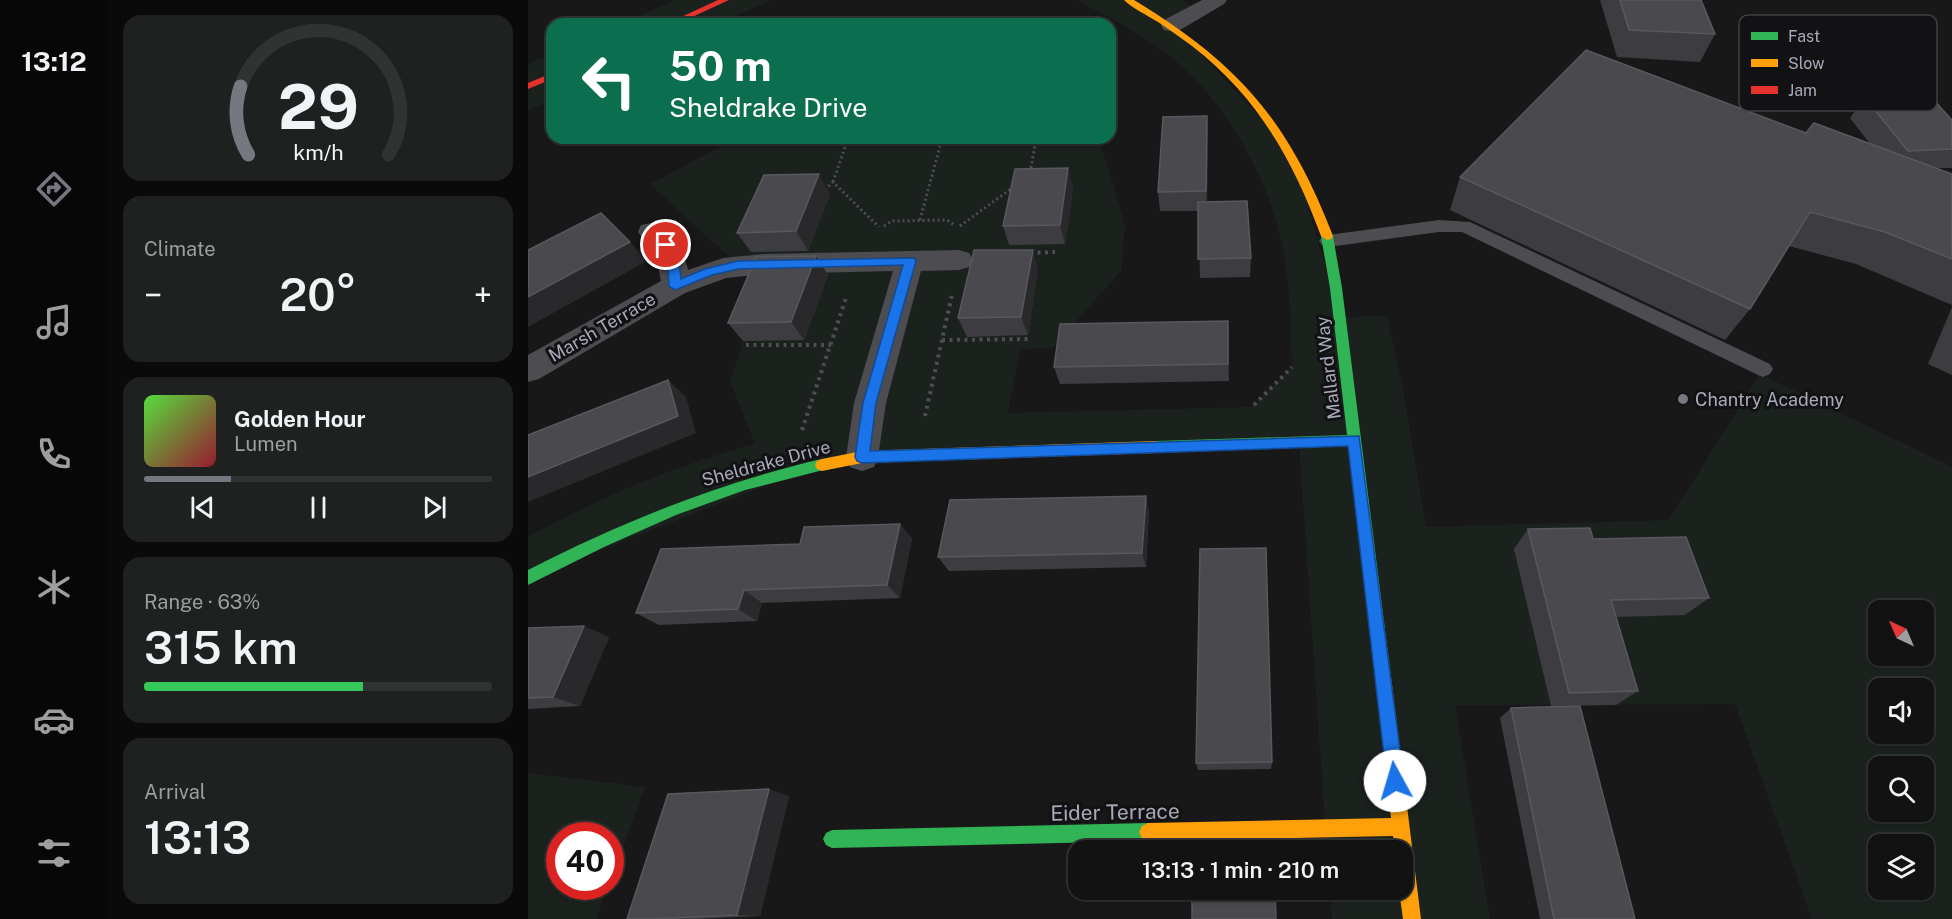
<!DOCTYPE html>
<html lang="en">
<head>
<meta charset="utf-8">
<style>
	:root { --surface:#121212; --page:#1f2020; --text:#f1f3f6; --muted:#9c9e9f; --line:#313232; --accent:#767781 }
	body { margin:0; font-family:"Public Sans",sans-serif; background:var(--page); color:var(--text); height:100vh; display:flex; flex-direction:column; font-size:22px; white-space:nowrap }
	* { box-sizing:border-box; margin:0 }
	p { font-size:20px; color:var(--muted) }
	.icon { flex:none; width:33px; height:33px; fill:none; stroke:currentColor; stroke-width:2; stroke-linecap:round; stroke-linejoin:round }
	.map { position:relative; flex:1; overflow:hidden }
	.details { display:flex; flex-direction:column; gap:15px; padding:15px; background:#0a0a0a; width:420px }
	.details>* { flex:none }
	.top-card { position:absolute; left:18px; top:18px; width:570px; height:126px; border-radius:18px; box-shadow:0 2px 4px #0004,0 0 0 2px var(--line); background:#0b6e4f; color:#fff; overflow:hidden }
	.needle { width:39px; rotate:316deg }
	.controls { position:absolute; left:1340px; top:600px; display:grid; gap:12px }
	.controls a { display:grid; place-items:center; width:66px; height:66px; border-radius:12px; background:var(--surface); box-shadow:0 2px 4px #0004,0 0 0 2px var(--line); font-size:30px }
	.speed { position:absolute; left:18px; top:822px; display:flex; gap:12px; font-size:30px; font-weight:700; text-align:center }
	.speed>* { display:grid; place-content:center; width:78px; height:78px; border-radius:50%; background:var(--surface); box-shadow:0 2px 4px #0004,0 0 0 2px var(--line); line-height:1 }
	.speed .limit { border:9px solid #d22; background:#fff; color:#111 }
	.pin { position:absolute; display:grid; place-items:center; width:51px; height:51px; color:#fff; margin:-26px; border:3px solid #fff; border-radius:50%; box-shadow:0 2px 6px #0007 }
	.me { position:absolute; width:66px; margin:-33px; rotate:354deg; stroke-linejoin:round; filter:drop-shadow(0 0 4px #0008) }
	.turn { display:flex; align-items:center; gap:21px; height:126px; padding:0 24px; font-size:27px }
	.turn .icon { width:78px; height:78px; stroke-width:2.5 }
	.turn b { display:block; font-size:42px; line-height:51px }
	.big { font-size:45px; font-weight:600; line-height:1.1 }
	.details .tile { flex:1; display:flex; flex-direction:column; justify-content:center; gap:9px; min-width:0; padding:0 21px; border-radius:18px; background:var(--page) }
	.details .dial { align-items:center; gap:0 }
	.dial svg { height:156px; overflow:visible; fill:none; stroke:var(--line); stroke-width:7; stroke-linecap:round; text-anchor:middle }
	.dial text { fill:var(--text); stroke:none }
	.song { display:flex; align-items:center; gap:18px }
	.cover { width:72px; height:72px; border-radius:9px; background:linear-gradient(135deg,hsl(110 70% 55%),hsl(350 70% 35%)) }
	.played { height:6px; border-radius:3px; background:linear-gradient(90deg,var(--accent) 25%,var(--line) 25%) }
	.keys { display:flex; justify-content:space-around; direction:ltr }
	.heat { display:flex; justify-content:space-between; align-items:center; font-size:33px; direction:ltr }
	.charge { height:9px; border-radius:4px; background:linear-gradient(90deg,#34c759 63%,var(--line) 0) }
	.trip { position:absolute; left:540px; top:840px; width:345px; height:60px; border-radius:18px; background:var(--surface); box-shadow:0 2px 4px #0004,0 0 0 2px var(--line); font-weight:600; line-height:60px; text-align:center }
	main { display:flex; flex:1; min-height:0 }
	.tabs { display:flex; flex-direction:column; width:108px; justify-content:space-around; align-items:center; background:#070707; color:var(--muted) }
	.tabs .icon { width:42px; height:42px }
	.tabs .current { color:var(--accent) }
	.tabs b { font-size:27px; color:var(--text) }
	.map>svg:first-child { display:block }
	.green { fill:#1b221e; fill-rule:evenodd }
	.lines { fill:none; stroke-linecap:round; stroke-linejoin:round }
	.path-far1 { stroke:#4e4e53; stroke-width:3; stroke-dasharray:2 3; stroke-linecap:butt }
	.path { stroke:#4e4e53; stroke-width:4; stroke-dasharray:3 4.5; stroke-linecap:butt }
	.lane { fill:#4c4c51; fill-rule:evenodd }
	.street { fill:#4c4c51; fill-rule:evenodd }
	.fast { fill:#30b455; fill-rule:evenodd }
	.slow { fill:#ff9f0a; fill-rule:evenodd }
	.jam { fill:#e5322d; fill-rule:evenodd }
	.wall { fill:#3d3d41 }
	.shaded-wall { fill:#29292b }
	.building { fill:#49494e; stroke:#58585f; stroke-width:1.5 }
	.route { fill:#1a73e8; stroke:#114b97; stroke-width:1.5 }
	.poi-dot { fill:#767781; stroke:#121214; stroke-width:2 }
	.labels { text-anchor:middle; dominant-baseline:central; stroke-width:6; stroke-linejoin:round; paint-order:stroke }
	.street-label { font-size:18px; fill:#a8aab9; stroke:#121214 }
	.poi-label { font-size:18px; fill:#a8aab9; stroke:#121214; text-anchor:start }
	.near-street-label { font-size:21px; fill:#a8aab9; stroke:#121214 }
	.key { fill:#121214; stroke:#3f4046; stroke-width:1.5 }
	.key-label { font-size:16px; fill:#a8aab9 }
</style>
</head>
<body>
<main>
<nav class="tabs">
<b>13:12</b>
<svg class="icon current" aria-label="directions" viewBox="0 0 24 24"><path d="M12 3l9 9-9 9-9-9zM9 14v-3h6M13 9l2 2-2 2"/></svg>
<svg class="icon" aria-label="music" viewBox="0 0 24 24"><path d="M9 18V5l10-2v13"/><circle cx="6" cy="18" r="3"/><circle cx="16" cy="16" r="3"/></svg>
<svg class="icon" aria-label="phone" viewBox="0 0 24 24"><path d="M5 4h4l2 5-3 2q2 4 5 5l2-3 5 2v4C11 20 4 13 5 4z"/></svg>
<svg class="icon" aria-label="climate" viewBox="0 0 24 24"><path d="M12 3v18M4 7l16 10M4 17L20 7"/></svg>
<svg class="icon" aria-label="car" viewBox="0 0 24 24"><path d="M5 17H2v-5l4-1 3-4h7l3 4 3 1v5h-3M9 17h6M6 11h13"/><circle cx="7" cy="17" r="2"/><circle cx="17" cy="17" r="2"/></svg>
<svg class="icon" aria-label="filters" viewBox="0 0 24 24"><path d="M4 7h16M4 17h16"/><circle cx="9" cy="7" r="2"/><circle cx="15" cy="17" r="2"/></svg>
</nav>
<section class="details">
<div class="tile dial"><svg viewBox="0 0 100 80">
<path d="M14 69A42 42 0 1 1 86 69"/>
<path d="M14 69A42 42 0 0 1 10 34" stroke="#767781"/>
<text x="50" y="56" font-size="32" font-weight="700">29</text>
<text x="50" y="72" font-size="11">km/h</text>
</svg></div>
<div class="tile"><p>Climate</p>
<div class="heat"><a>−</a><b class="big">20°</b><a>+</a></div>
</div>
<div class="tile">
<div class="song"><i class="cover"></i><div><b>Golden Hour</b><p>Lumen</p></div></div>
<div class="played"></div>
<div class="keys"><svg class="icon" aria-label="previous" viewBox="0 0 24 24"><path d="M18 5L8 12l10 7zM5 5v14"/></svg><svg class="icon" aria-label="pause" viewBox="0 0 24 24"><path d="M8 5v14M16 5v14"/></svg><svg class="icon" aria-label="next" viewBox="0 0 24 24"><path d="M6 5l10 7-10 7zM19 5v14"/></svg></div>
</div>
<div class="tile"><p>Range · 63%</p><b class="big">315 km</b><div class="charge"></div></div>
<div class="tile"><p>Arrival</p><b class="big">13:13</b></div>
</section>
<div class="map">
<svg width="1424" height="919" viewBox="0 0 1424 919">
	<rect width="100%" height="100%" fill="#181818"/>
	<g class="green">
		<polygon points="148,0 243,0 190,24 92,24"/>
		<path d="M548,0H653L671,10L645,24L764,152L812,317L859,316L875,390L898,527L1141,520L1232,374L1424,467V919H1284L1207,704L927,705L962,919H804L802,890H874V850H799L771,443L296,463L0,578V537C72,497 148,465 227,444L202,381L215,341L243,274L210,265L122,184L209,138H571L597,225L593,271L524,348L492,349L480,413L723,407L764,367C762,330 763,291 756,254C743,187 710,123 662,74C631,43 587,20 548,0ZM1350,610H1395V656H1350ZM1350,688H1395V734H1350ZM1350,766H1395V812H1350ZM1350,844H1395V890H1350Z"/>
		<polygon points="24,53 24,100 0,110 0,64"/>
		<polygon points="0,773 117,787 83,881 82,836 32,836 32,886 80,887 68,919 0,919"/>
	</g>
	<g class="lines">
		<g class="path-far1">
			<polyline points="502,173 507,145"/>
			<polyline points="305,182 317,147"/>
			<polyline points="297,190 305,182 351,227"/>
			<polyline points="392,220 412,146"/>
			<polyline points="356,226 364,221 419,220 426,225"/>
			<polyline points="432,226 484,188"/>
		</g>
		<g class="path">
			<polyline points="502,253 527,252"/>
			<polyline points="414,340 503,339"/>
			<polyline points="218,345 303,345"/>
			<polyline points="726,405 764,367"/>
			<polyline points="397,416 424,295"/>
			<polyline points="274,430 319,295"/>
		</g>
		<polygon class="lane" points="911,220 942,222 1242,364 1245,369 1242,374 1235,377 1228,374 934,232 911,232 800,247 794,245 791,241 794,237 800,235"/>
		<g class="street">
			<polygon points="674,0 699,0 696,4 652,30 644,31 636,30 633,25 636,20"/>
			<path d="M123,223C143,229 156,250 160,270L195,258L237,254L431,250L441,253L445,260L441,267L431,270L393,271L358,403L350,457L346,467L334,471L322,467L318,457L326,403L365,271L237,274L198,278L157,293L11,379L0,382V355L133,281L128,256L110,232L113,225Z"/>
		</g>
		<g class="fast">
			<polygon points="799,232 805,236 814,288 863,677 861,683 855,685 849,683 847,677 820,446 628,453 623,451 621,447 623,443 628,441 819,435 802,288 793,236"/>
			<path d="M294,459L299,461L301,465L299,469L217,490L148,515L76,547L0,585V570C94,522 190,483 294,459Z"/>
			<polygon points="620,823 626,826 629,832 626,838 620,841 304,848 298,845 295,839 298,833 304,830"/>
		</g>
		<g class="slow">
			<path d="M596,0H606C711,64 760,120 805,236L803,239L799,240L793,236C765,160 729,96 664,46C653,38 642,30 630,22C619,15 605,9 596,0Z"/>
			<polygon points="628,441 633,443 635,447 633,451 628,453 334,463 294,471 289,469 287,465 289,461 294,459 334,451"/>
			<polygon points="855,669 861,671 863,677 893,919 875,919 871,890 874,890 874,850 867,850 865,836 620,841 614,838 611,832 614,826 620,823 863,818 847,677 849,671"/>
		</g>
		<g class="jam">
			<polygon points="190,0 201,0 149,24 138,24"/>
			<polygon points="24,73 24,79 0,89 0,83"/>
		</g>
	</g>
	<g class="wall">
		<polygon points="1072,0 1173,0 1187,34 1172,62 1089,57"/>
		<polygon points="1337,77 1424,120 1424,168 1408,168 1424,174 1424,305 1328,264 1261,246 1222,309 1197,340 922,210 932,177 1278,133 1342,144 1322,118 1330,107 1323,97"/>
		<polygon points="679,116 680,136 679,202 723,258 722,277 672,278 670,211 632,211 630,192"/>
		<polygon points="545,188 537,244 481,245 475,226"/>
		<polygon points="302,194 280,251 223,252 209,233"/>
		<polygon points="288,256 300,275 276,340 215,341 200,323"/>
		<polygon points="510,269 500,335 439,337 430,318"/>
		<polygon points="1424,307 1424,375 1400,364"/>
		<polygon points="700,321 701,381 532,384 526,367"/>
		<polygon points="621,511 618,567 421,571 410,557"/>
		<polygon points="372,524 384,539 372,598 234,603 229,621 131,625 108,613 272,544"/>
		<polygon points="1000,529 1181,598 1157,615 1088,617 1110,691 1088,705 1023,706 986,549"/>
		<polygon points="0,628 81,637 52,706 0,709"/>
		<polygon points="983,708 1107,919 1012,919 972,718"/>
		<polygon points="744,762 743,769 670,770 668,763"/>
		<polygon points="261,796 232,916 171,919 99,919"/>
	</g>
	<g class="shaded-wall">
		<polygon points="679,116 680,136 678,211 678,191"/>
		<polygon points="540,168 545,188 537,244 532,225"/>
		<polygon points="291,174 302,194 280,251 268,231"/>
		<polygon points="102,242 119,261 0,327 0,297"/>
		<polygon points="505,250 510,269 500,335 493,317"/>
		<polygon points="288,256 300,275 276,340 263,322"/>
		<polygon points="140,380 158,397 168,433 0,502 0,477"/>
		<polygon points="618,496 621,511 618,567 614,553"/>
		<polygon points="372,524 384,539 372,598 359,585"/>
		<polygon points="216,590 234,603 229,621 210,609"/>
		<polygon points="56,626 81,637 52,706 25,697"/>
		<polygon points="241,789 261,796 232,916 209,915"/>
	</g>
	<g class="building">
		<polygon points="1092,0 1173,0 1187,34 1101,30"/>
		<polygon points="1058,50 1278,133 1286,123 1424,174 1424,259 1357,232 1282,212 1222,309 932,177"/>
		<polygon points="1383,75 1424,120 1424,149 1380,151 1337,98 1354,97 1337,77"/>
		<polygon points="679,116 678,191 630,192 635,117"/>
		<polygon points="540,168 532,225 475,226 487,169"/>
		<polygon points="291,174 268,231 209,233 236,175"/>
		<polygon points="719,201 723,258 670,259 670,202"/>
		<polygon points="73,213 102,242 0,297 0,250"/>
		<polygon points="446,250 505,250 493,317 430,318"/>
		<polygon points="288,256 263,322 200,323 228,257"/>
		<polygon points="700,321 700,364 526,367 532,324"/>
		<polygon points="140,380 150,416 0,477 0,435"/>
		<polygon points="618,496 614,553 410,557 422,500"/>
		<polygon points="372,524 359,585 216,590 210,609 108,613 133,549 272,544 276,527"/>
		<polygon points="1062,528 1065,539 1158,537 1181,598 1083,600 1110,691 1041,693 1000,529"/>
		<polygon points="738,548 744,762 668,763 672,549"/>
		<polygon points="56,626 25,697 0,698 0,628"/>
		<polygon points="1052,706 1107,919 1026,919 983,708"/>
		<polygon points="241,789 209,915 123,919 99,919 140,794"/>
		<polygon points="664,890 747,890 748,919 664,919"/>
	</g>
	<path class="route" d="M138,241C148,246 152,267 153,279L177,269L210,261L386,258L388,261L348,403L342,451L831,436L876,781L873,787L867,789L861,787L859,781L820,446L334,463L329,461L327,457L335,403L375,265L210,269L184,275L147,290L141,286L140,268L132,245Z"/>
	<circle class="poi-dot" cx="1155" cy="399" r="6"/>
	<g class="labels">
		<g class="street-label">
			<text transform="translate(74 327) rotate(-30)">Marsh Terrace</text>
			<text transform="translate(800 368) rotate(-97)">Mallard Way</text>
			<text transform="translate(238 463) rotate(-15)">Sheldrake Drive</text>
		</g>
		<g class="poi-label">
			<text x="1167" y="399">Chantry Academy</text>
		</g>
		<g class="near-street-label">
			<text transform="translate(587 812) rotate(-1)">Eider Terrace</text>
		</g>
	</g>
	<rect x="1211" y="15" width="198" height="96" rx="9" class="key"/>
	<rect x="1223" y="32" width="27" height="8" fill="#30b455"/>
	<rect x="1223" y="59" width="27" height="8" fill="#ff9f0a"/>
	<rect x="1223" y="86" width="27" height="8" fill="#e5322d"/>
	<g class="key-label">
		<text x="1260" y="42">Fast</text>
		<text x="1260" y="69">Slow</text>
		<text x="1260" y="96">Jam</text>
	</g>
</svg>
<div class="controls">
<a><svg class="needle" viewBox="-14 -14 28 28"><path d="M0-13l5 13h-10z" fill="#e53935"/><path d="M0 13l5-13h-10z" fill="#9c9e9f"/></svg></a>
<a><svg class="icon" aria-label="sound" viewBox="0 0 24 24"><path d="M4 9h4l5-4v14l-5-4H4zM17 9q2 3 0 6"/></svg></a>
<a><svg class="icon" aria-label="search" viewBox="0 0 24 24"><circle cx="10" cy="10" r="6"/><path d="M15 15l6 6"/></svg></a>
<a><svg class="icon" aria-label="layers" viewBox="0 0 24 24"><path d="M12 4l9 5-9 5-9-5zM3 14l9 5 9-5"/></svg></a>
</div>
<div class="speed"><div class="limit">40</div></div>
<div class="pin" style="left:138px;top:245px;background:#d93025"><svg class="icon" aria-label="arrive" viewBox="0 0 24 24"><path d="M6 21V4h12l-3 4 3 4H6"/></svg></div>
<svg class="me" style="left:867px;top:781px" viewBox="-20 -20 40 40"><circle r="19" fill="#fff"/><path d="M0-13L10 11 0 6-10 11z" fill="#1a73e8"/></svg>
<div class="trip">13:13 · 1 min · 210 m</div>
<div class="top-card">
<div class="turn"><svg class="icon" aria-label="left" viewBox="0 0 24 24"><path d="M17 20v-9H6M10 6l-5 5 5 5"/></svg><div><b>50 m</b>Sheldrake Drive</div></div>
</div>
</div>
</main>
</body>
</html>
